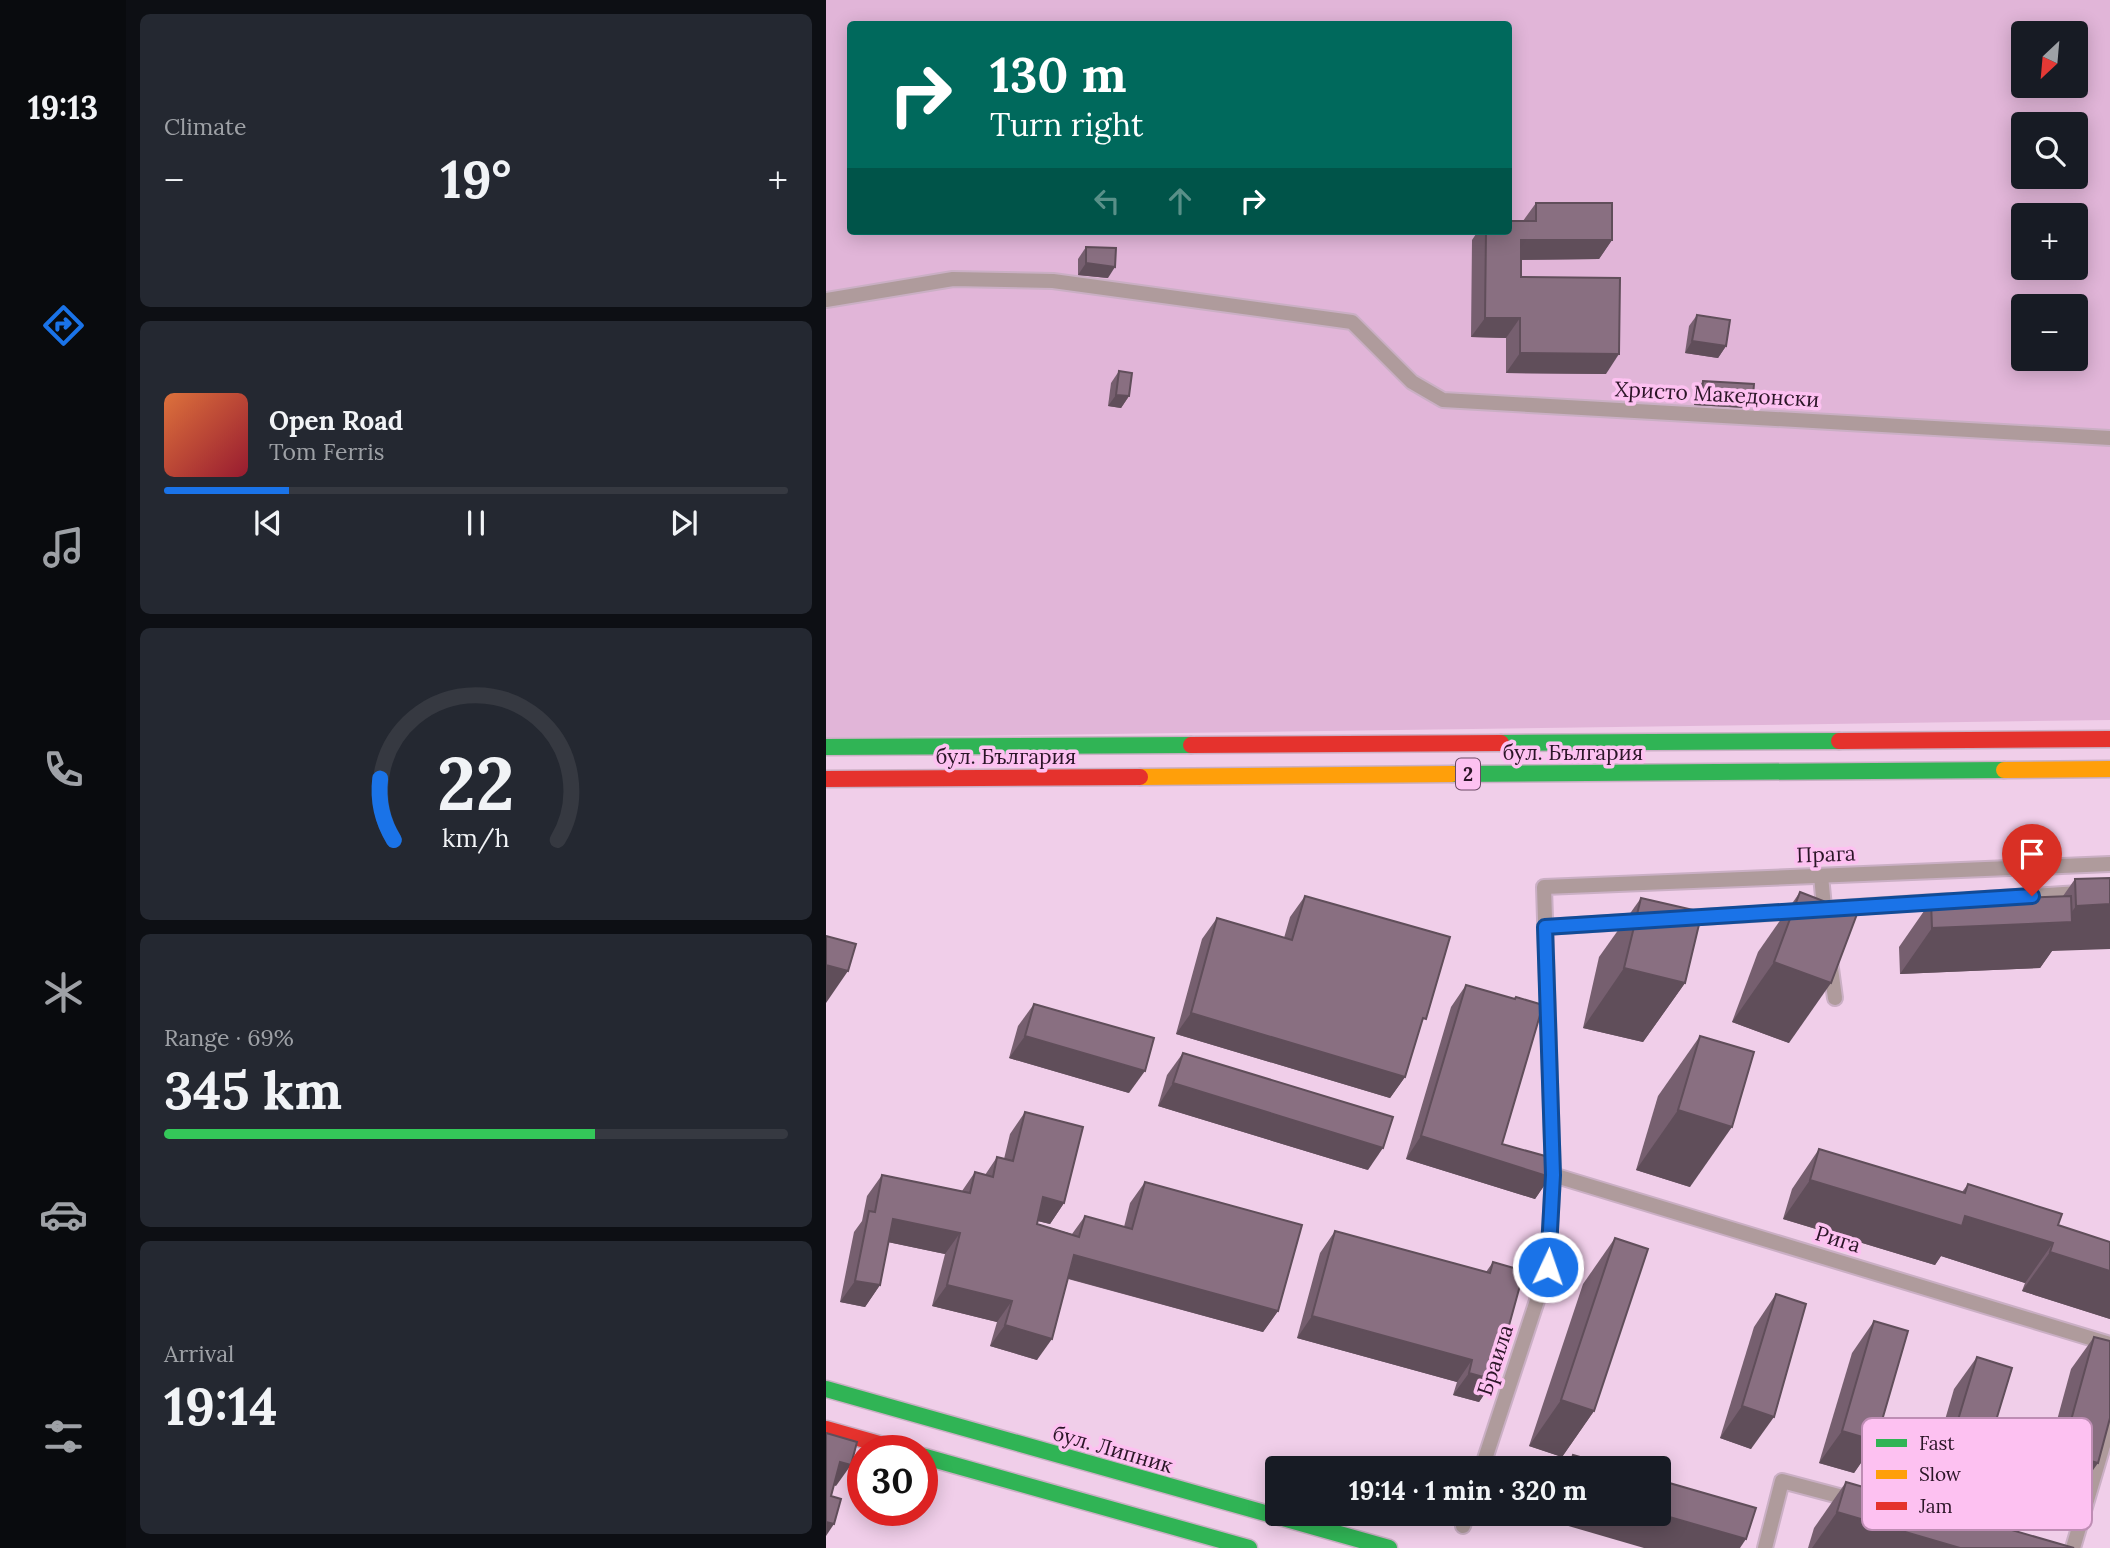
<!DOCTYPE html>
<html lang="en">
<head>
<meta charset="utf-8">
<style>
	:root { --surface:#171b24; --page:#242831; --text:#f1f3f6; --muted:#9ea1a6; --line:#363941; --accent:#1a73e8 }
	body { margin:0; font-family:Lora,serif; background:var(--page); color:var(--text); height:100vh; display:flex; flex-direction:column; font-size:26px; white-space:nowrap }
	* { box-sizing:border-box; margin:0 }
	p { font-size:23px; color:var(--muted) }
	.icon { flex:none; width:38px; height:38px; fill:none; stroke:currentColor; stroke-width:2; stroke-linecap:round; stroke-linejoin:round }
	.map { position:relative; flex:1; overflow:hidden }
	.panel { display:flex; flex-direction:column; gap:14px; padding:14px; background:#0d0f14; width:700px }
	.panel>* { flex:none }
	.top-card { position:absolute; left:21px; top:21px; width:665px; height:214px; border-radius:7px; box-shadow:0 4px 18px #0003; background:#00695c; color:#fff; overflow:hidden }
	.needle { width:46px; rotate:206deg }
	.controls { position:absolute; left:1185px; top:21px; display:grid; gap:14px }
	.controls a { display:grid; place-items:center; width:77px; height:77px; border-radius:7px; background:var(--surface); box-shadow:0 4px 18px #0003; font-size:35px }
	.speed { position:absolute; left:21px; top:1435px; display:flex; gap:14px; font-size:35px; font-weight:700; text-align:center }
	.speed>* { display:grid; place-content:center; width:91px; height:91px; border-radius:50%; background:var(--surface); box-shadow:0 4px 18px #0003; line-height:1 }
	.speed .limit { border:10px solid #d22; background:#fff; color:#111 }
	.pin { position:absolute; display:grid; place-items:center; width:60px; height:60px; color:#fff; margin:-72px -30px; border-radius:50% 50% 50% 0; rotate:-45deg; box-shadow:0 0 7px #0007 }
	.pin .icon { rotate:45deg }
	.me { position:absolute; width:77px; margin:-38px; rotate:3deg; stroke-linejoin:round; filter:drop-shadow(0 0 5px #0008) }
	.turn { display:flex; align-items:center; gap:24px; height:147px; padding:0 28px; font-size:32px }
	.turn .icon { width:91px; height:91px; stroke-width:2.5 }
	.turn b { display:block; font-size:49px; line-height:60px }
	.lanes { display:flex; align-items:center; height:66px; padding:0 28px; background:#0003; justify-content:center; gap:35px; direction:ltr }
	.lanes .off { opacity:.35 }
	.big { font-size:52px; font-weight:700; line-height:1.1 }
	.panel .widget { flex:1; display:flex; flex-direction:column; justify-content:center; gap:10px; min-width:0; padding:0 24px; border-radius:10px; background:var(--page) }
	.panel .dial { align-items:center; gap:0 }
	.dial svg { height:182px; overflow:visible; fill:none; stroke:var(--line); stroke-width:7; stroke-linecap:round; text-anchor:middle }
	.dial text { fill:var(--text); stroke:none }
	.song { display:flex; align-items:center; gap:21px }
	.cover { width:84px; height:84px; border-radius:10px; background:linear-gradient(135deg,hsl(20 70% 55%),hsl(350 70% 35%)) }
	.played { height:7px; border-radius:4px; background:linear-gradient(90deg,var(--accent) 20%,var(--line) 20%) }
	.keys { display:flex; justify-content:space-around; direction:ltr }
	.heat { display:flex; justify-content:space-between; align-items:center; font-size:38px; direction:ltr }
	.charge { height:10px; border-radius:5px; background:linear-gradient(90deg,#34c759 69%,var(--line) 0) }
	.trip { position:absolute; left:439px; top:1456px; width:406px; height:70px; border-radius:7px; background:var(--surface); box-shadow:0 4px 18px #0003; font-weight:700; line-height:70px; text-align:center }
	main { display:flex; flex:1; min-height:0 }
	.dock { display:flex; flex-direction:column; width:126px; justify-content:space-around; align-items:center; background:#090b0e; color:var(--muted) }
	.dock .icon { width:49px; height:49px }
	.dock .selected { color:var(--accent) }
	.dock b { font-size:32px; color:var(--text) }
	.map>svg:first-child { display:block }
	.green { fill:#e1b5d8; fill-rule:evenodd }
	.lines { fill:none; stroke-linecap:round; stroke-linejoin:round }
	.street-casing { stroke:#caafc4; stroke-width:18 }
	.fast-casing { stroke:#caafc4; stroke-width:19 }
	.slow-casing { stroke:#caafc4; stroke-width:19 }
	.jam-casing { stroke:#caafc4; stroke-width:19 }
	.street { stroke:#af9b9c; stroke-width:14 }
	.fast { stroke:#30b455; stroke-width:16 }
	.slow { stroke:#ff9f0a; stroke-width:16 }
	.jam { stroke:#e5322d; stroke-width:16 }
	.wall { fill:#765f6f }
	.shaded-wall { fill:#604e5a }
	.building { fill:#896f81; stroke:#604e5a; stroke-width:2 }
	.route-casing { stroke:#114b97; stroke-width:18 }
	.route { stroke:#1a73e8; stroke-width:12 }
	.labels { text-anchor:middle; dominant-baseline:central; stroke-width:7; stroke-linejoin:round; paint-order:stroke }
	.shield { fill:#fdc1f1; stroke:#6a4964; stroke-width:2 }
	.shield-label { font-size:19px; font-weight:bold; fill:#2b1527 }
	.street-label { font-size:21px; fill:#2b1527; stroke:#fdc1f1 }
	.key { fill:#fdc1f1; stroke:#be8db4; stroke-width:2 }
	.key-label { font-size:19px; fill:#2b1527 }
</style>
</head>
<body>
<main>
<nav class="dock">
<b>19:13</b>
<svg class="icon selected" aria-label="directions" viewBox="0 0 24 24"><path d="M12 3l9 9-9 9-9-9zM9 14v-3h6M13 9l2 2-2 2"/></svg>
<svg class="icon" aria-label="music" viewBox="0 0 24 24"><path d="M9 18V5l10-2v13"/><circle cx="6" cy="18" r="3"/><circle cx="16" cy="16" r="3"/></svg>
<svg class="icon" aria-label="phone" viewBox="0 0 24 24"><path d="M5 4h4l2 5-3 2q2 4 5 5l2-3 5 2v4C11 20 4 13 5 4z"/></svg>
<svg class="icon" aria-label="climate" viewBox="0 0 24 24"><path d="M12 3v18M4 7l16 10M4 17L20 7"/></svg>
<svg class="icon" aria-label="car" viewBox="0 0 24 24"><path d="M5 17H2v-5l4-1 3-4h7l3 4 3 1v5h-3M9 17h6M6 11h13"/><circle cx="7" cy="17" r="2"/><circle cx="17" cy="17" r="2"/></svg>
<svg class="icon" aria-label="filters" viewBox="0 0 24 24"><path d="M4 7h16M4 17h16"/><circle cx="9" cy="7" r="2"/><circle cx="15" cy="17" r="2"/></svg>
</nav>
<section class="panel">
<div class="widget"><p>Climate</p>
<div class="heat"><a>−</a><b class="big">19°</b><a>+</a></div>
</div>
<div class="widget">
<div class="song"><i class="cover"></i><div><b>Open Road</b><p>Tom Ferris</p></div></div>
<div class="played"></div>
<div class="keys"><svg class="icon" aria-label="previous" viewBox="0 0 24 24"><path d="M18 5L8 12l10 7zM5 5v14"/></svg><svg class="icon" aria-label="pause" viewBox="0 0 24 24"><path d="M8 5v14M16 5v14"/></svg><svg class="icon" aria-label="next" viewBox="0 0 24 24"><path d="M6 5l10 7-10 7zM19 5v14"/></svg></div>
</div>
<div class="widget dial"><svg viewBox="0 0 100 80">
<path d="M14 69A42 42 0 1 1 86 69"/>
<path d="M14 69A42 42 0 0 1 8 42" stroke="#1a73e8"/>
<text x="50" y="56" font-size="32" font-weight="700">22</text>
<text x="50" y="72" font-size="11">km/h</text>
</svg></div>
<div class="widget"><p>Range · 69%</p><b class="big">345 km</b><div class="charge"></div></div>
<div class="widget"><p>Arrival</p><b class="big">19:14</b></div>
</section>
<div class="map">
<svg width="1284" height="1548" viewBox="0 0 1284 1548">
	<rect width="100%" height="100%" fill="#f0cee9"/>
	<path class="green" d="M0,0H1284V720L0,738ZM24,24H682V231H24ZM1197,33H1250V86H1197ZM1197,124H1250V177H1197ZM1197,215H1250V268H1197ZM1197,306H1250V359H1197Z"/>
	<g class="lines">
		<defs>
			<g id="street">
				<polyline points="0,300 127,279 227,281 526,322 586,382 617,400 1284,438"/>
				<polyline points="995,876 999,917"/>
				<polyline points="1142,900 1284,891"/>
				<polyline points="999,909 1122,901"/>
				<polyline points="856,918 979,911"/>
				<polyline points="719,927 815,921"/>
				<polyline points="1004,961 1009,998"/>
				<polyline points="727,1175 1284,1344"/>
				<polyline points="656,1468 722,1267 727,1175 718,887 1284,864"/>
				<polyline points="637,1526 641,1514"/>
				<polyline points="939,1548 956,1481 1028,1500"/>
				<polyline points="1247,1548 1284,1422"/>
			</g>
			<g id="fast">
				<polyline points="675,743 1013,741"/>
				<polyline points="0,747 365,745"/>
				<polyline points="626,774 1178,770"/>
				<polyline points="0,1389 563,1548"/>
				<polyline points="96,1456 423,1548"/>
			</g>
			<g id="slow">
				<polyline points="1178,770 1284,769"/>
				<polyline points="314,777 626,774"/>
			</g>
			<g id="jam">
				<polyline points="1013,741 1284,739"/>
				<polyline points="365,745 675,743"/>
				<polyline points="0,779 314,777"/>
				<polyline points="0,1429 78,1451"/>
			</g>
		</defs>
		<use href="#street" class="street-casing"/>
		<use href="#fast" class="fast-casing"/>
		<use href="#slow" class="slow-casing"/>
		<use href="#jam" class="jam-casing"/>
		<use href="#street" class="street"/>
		<use href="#fast" class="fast"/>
		<use href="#slow" class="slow"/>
		<use href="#jam" class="jam"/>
	</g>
	<g class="wall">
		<polygon points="710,203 786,240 773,259 695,260 695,277 780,374 680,373 680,338 645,337 646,240 652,231 682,231 697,221"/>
		<polygon points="260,247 282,278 252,275 252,259"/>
		<polygon points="871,315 900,346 892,358 859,353 863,326"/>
		<polygon points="293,371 303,396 295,408 282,406 285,383"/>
		<polygon points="877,381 919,408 868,405 869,392"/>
		<polygon points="1284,878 1226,951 1214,968 1074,974 1073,947 1105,901 1237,896 1249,879"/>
		<polygon points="974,892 963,1043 906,1022 932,952"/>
		<polygon points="479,896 594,1028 579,1077 564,1098 350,1034 376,939 391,918 458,938 464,917"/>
		<polygon points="815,898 859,983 817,1042 757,1028 773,957"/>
		<polygon points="640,985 689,999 690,997 676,1144 724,1177 709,1199 580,1159 625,1007"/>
		<polygon points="208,1004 303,1093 183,1058 192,1026"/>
		<polygon points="874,1036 864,1187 810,1170 832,1096"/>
		<polygon points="357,1053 542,1170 332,1106 341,1075"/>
		<polygon points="199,1112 238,1203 224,1224 212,1221 211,1224 246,1234 259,1216 298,1227 304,1203 319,1182 452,1311 437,1332 242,1279 211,1360 164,1346 171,1322 106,1306 119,1254 62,1242 54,1285 39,1307 14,1302 28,1232 36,1221 41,1196 56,1175 136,1191 149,1172 159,1175 171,1157 178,1159 184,1134"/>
		<polygon points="993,1149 1136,1192 1142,1184 1232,1225 1284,1242 1284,1319 1196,1291 1199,1283 1115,1256 1109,1265 957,1219 966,1189"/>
		<polygon points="509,1231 660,1272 667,1262 668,1380 653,1402 627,1395 631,1382 471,1338 494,1253"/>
		<polygon points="789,1238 768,1411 736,1457 703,1446 757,1284"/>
		<polygon points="950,1294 925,1449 894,1438 928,1327"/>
		<polygon points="1048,1321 1050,1441 1028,1473 993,1463 1026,1353"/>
		<polygon points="1268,1337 1249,1496 1213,1486 1245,1369"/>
		<polygon points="1151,1357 1131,1506 1097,1495 1128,1389"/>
		<polygon points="747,1455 793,1468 737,1468"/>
		<polygon points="1020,1482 1248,1548 982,1548 988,1528"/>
	</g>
	<g class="shaded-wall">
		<polygon points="695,240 786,240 773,259 681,260"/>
		<polygon points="260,263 289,267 282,278 252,275"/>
		<polygon points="659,318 694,318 680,338 645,337"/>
		<polygon points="866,341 900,346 892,358 859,353"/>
		<polygon points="694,353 793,354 780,374 680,373"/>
		<polygon points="876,393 927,396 919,408 868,405"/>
		<polygon points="290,395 303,396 295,408 282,406"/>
		<polygon points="1284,904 1284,949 1226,951 1214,968 1074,974 1106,928 1238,923 1250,906"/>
		<polygon points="948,962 1005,983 963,1043 906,1022"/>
		<polygon points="0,965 22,971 0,1003"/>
		<polygon points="798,968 859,983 817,1042 757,1028"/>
		<polygon points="365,1013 579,1077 564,1098 350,1034"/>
		<polygon points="199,1036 319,1071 303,1093 183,1058"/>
		<polygon points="347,1083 557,1148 542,1170 332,1106"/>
		<polygon points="852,1110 906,1127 864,1187 810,1170"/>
		<polygon points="595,1136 724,1177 709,1199 580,1159"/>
		<polygon points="984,1180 1139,1216 1227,1243 1199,1283 1115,1256 1109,1265 957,1219"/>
		<polygon points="217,1197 238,1203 224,1224 203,1219"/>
		<polygon points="67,1219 134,1233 119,1254 52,1240"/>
		<polygon points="1224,1252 1284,1271 1284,1319 1196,1291"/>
		<polygon points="248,1255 452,1311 437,1332 233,1276"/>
		<polygon points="29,1281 54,1285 39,1307 14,1302"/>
		<polygon points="121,1285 186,1301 171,1322 106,1306"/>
		<polygon points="486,1316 646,1360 631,1382 471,1338"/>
		<polygon points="179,1325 226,1339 211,1360 164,1346"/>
		<polygon points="643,1373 668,1380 653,1402 627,1395"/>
		<polygon points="735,1400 768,1411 736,1457 703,1446"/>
		<polygon points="916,1406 948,1417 925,1449 894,1438"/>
		<polygon points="1016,1431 1050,1441 1028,1473 993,1463"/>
		<polygon points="1236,1453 1272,1463 1249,1496 1213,1486"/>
		<polygon points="14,1462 25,1465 10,1486 0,1483"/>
		<polygon points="1119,1463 1154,1473 1131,1506 1097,1495"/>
		<polygon points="1011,1512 1134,1548 986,1548"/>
		<polygon points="718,1514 833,1514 920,1539 914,1548 818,1548 715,1518"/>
		<polygon points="0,1522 8,1524 0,1536"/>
	</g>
	<g class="building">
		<polygon points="710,203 786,203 786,240 695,240 695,277 794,278 793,354 694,353 694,318 659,318 660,231 682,231 682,221 710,221"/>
		<polygon points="260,247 290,248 289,267 260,263"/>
		<polygon points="871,315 904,320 900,346 866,341"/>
		<polygon points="293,371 306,373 303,396 290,395"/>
		<polygon points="877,381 928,384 927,396 876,393"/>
		<polygon points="1284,878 1284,904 1250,906 1249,879"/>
		<polygon points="974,892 1031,914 1005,983 948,962"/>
		<polygon points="479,896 624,937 600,1019 597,1018 579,1077 365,1013 391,918 466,940"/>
		<polygon points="1245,896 1246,922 1106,928 1105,901"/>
		<polygon points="815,898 876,912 859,983 798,968"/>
		<polygon points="0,936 30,944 22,971 0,965 0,966"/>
		<polygon points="640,985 689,999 690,997 717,1005 676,1144 730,1159 724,1177 595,1136"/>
		<polygon points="208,1004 328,1038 319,1071 199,1036"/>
		<polygon points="874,1036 928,1052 906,1127 852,1110"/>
		<polygon points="357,1053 567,1117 557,1148 347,1083"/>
		<polygon points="199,1112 257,1127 238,1203 217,1197 211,1224 253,1237 259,1216 306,1229 319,1182 476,1225 452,1311 248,1255 226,1339 179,1325 186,1301 121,1285 134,1233 67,1219 54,1285 29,1281 43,1211 49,1212 56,1175 144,1193 149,1172 167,1177 171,1157 187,1161"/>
		<polygon points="993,1149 1139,1193 1142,1184 1236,1214 1232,1225 1284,1242 1284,1271 1224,1252 1227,1243 1139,1216 1136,1226 984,1180"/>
		<polygon points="509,1231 664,1273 667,1262 698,1271 668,1380 643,1373 646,1360 486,1316"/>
		<polygon points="789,1238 822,1249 768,1411 735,1400"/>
		<polygon points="950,1294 980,1304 948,1417 916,1406"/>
		<polygon points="1048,1321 1082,1331 1050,1441 1016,1431"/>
		<polygon points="1268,1337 1284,1341 1284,1418 1272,1463 1236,1453"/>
		<polygon points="1151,1357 1186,1368 1154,1473 1119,1463"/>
		<polygon points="0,1433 31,1442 25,1465 14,1462 5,1496 15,1499 8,1524 0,1522"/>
		<polygon points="747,1455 793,1468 743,1468"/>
		<polygon points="833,1480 930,1508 920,1539 833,1514"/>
		<polygon points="1020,1482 1248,1548 1134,1548 1011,1512"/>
	</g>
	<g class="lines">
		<defs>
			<polyline id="route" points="722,1267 727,1175 719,927 1206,896"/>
		</defs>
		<use href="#route" class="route-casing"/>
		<use href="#route" class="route"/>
	</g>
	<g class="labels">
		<rect class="shield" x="630" y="758.5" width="24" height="31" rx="5"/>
		<g class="shield-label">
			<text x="642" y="774">2</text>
		</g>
		<g class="street-label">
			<text transform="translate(891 394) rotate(3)">Христо Македонски</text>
			<text x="747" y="752">бул. България</text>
			<text x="180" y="756">бул. България</text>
			<text transform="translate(1000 854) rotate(-2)">Прага</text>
			<text transform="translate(1012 1239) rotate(17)">Рига</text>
			<text transform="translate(669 1360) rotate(-72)">Браила</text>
			<text transform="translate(287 1449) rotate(16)">бул. Липник</text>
		</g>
	</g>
	<rect x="1036" y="1418" width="230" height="112" rx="10" class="key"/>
	<rect x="1050" y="1439" width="31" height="8" fill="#30b455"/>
	<rect x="1050" y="1470" width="31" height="9" fill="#ff9f0a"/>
	<rect x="1050" y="1502" width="31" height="8" fill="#e5322d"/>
	<g class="key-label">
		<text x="1093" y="1450">Fast</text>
		<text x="1093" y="1481">Slow</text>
		<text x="1093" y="1513">Jam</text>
	</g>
</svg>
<div class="controls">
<a><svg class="needle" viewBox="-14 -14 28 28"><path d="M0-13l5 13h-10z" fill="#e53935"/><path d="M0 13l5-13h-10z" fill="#9ea1a6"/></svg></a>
<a><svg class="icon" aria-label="search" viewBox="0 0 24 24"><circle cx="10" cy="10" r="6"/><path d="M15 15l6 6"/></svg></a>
<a>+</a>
<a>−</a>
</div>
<div class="speed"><div class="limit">30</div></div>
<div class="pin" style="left:1206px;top:896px;background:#d93025"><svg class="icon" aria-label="arrive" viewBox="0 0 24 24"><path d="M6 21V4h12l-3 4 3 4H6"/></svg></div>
<svg class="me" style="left:722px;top:1267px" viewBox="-20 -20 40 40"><circle r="17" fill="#1a73e8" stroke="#fff" stroke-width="3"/><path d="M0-11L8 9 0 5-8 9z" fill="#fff"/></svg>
<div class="trip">19:14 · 1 min · 320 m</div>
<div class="top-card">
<div class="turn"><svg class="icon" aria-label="right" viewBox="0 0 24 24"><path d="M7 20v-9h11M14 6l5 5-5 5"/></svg><div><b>130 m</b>Turn right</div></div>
<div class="lanes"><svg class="icon off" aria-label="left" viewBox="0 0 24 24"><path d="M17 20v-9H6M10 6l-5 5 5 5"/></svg><svg class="icon off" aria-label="ahead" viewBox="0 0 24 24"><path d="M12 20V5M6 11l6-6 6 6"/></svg><svg class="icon" aria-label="right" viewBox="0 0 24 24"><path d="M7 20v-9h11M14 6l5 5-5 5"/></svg></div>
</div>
</div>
</main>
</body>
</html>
